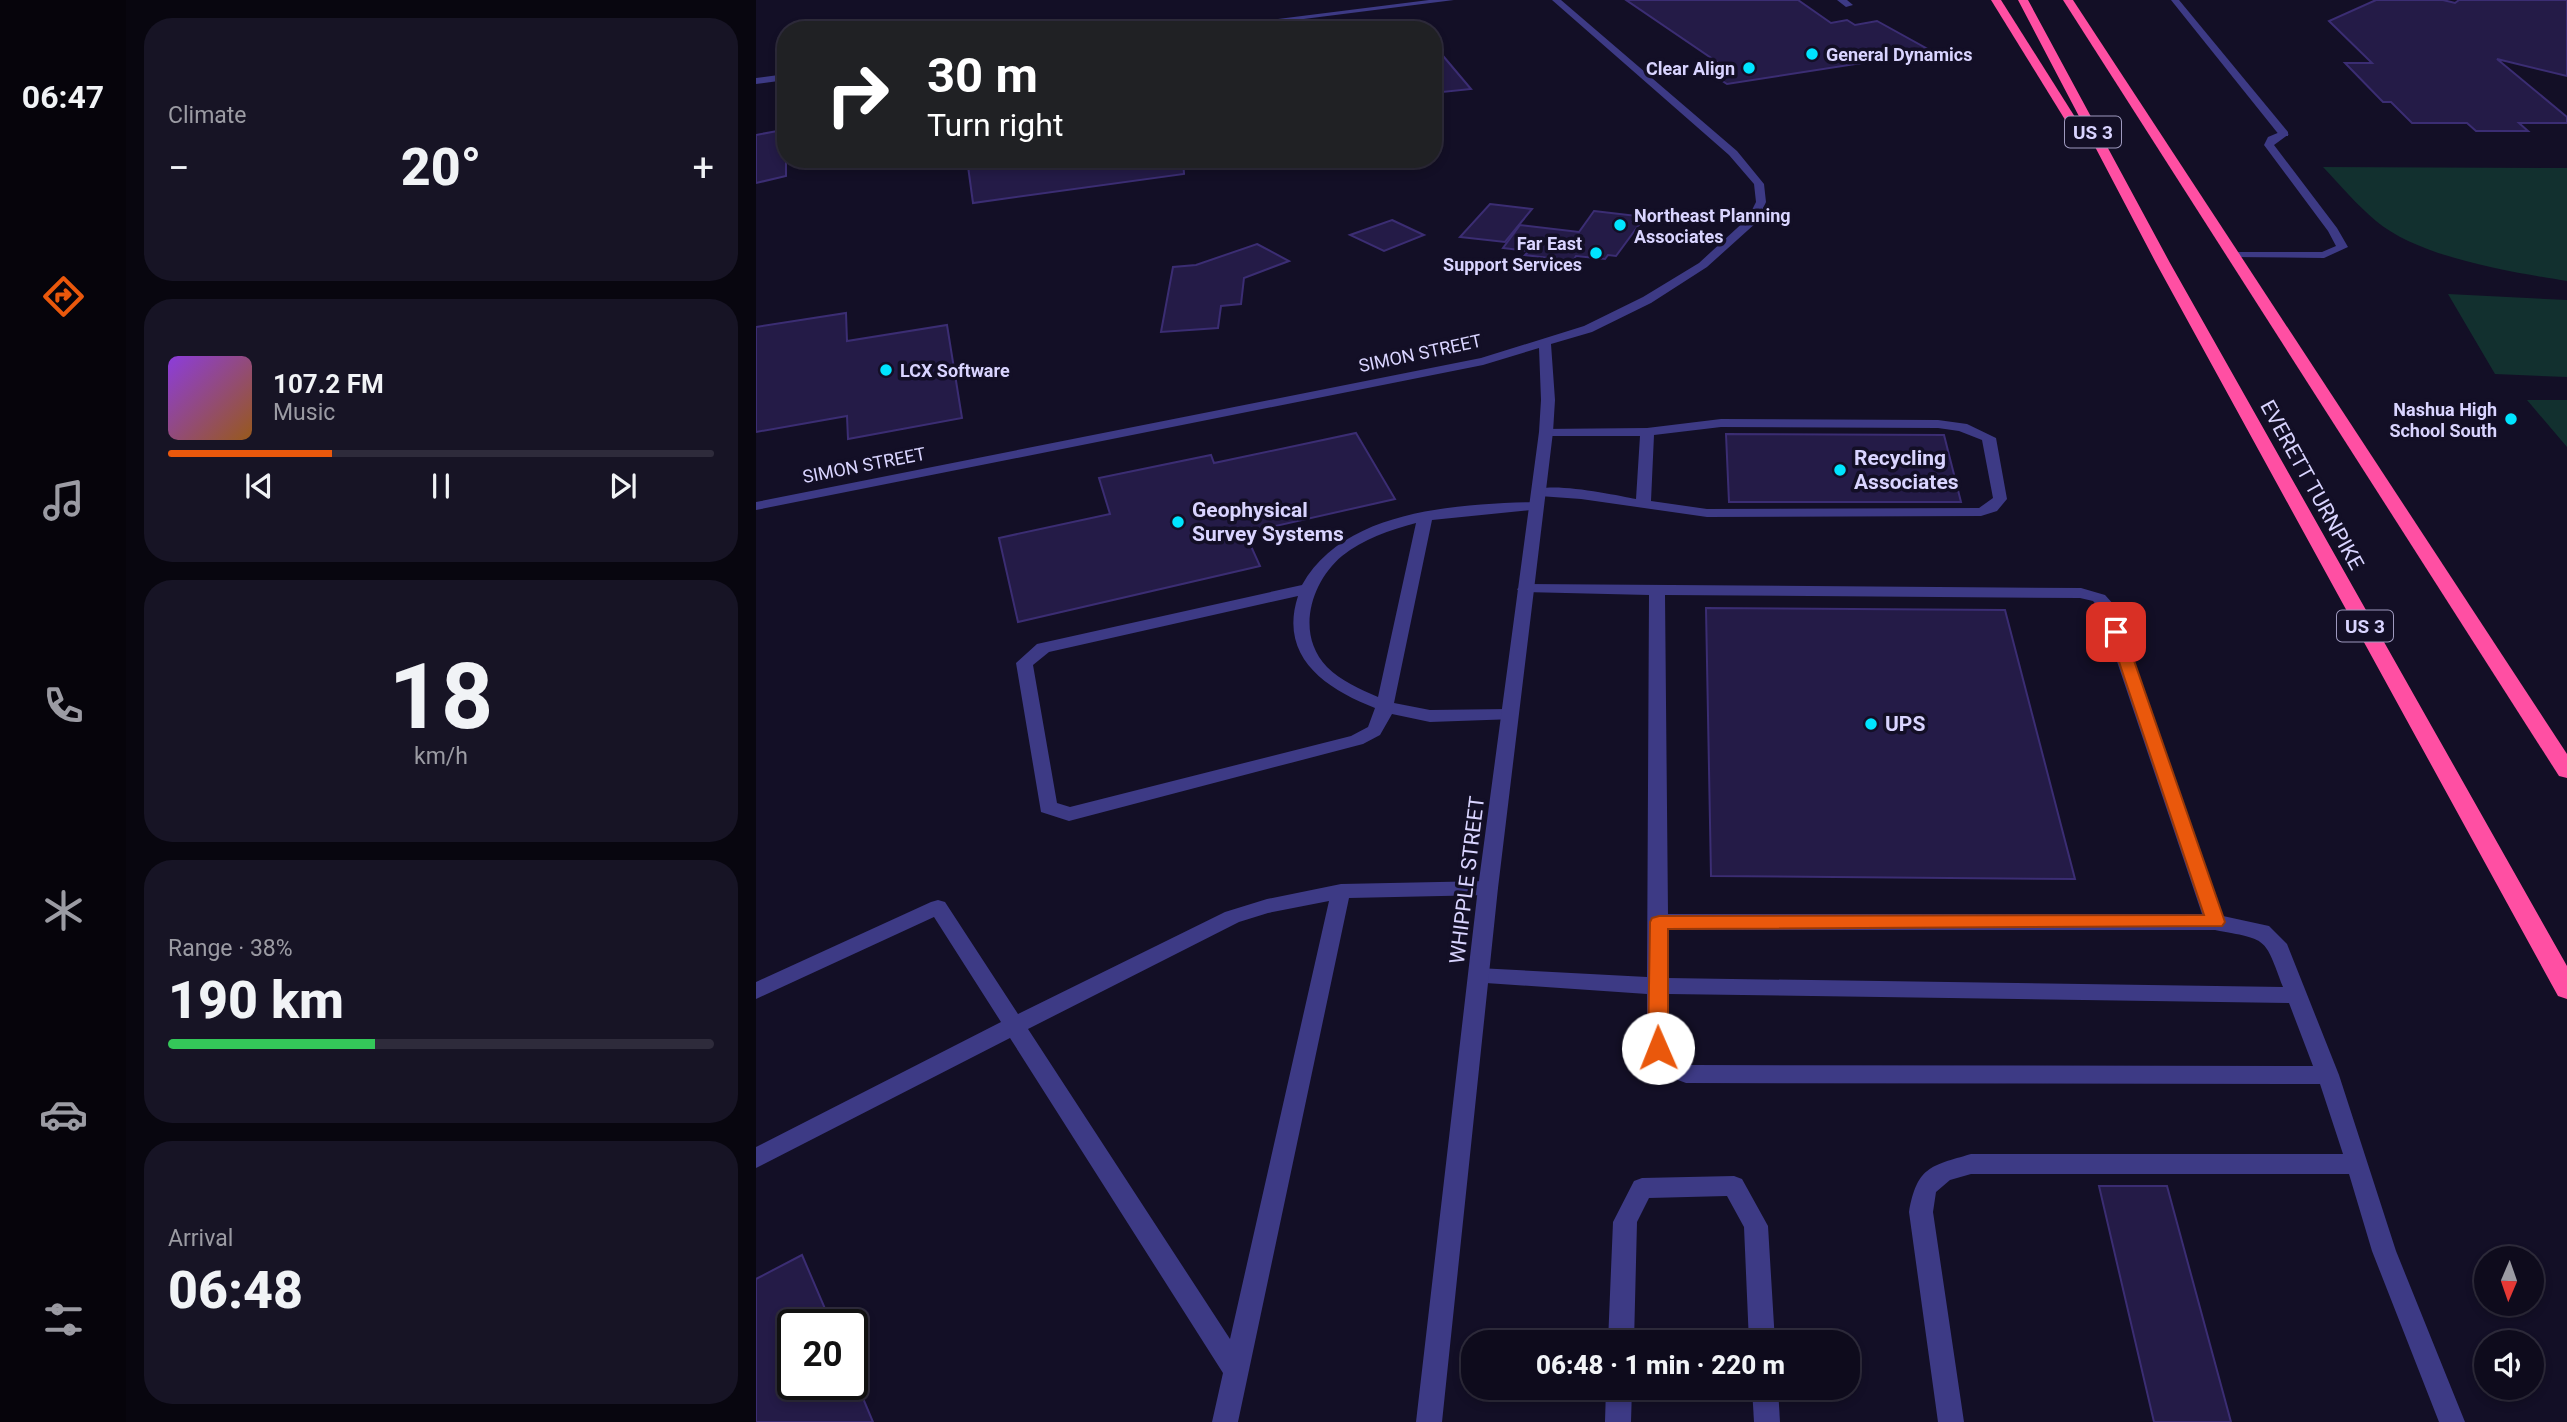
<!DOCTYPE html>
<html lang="en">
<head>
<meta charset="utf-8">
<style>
	:root { --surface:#0e0b1c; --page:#171425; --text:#f1f3f6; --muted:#9b9ba3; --line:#2e2b3b; --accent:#ea580c }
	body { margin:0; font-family:Roboto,sans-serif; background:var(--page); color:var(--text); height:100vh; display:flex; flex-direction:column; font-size:26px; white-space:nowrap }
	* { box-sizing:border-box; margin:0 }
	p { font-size:23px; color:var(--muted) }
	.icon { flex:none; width:38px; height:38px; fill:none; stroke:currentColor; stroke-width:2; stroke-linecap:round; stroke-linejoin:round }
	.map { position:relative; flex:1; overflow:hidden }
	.details { display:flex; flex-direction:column; gap:18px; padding:18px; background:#08060f; width:630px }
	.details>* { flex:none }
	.banner { position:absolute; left:21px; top:21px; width:665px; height:147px; border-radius:28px; box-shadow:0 4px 10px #0003,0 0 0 2px var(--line); background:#202124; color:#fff; overflow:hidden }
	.needle { width:46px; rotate:182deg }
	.tools { position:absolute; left:1718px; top:1246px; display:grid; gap:14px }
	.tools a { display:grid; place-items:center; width:70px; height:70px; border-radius:50%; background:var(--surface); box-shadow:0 4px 10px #0003,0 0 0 2px var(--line); font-size:35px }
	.speed { position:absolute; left:21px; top:1309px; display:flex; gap:14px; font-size:35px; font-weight:700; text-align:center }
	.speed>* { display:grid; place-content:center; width:91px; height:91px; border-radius:50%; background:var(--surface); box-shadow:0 4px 10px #0003,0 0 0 2px var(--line); line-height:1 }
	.speed .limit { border:4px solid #111; border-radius:10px; background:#fff; color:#111 }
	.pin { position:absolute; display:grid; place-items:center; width:60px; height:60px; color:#fff; margin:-30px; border-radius:14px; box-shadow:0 4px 10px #0006 }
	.me { position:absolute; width:77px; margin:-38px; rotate:359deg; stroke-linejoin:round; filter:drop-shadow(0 0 5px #0008) }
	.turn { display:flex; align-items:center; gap:24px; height:147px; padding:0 35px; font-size:32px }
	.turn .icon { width:91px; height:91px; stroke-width:2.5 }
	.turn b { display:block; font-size:49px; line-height:60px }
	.big { font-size:52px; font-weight:800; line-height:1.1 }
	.details .widget { flex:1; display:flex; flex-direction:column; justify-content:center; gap:10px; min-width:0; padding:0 24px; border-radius:28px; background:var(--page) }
	.details .dial { align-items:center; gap:0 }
	.dial b { font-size:91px; line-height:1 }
	.song { display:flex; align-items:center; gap:21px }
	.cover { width:84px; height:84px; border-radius:10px; background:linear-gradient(135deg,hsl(270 70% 55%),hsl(30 70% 35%)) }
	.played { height:7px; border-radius:4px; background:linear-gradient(90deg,var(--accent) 30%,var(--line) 30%) }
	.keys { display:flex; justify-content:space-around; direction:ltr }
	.heat { display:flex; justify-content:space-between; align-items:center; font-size:38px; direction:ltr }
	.charge { height:10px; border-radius:5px; background:linear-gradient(90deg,#34c759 38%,var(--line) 0) }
	.trip { position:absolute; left:705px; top:1330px; width:399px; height:70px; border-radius:28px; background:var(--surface); box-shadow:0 4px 10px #0003,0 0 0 2px var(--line); font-weight:800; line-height:70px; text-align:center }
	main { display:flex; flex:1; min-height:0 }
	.tabs { display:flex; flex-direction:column; width:126px; justify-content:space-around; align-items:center; background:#06040b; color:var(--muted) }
	.tabs .icon { width:49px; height:49px }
	.tabs .active { color:var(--accent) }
	.tabs b { font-size:32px; color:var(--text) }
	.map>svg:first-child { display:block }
	.green { fill:#12302f }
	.building { fill:#241b47; stroke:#3b2d73; stroke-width:2 }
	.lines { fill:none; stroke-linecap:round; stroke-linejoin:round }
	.service { fill:#3d3a85; fill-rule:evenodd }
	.minor { fill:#3d3a85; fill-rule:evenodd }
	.tertiary { fill:#3d3a85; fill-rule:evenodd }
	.motorway { fill:#ff4fa3; fill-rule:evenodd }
	.route { fill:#ea580c; stroke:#983908; stroke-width:2 }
	.poi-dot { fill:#00e5ff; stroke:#130f26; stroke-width:2.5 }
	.labels { text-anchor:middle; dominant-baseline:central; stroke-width:7; stroke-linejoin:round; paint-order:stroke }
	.far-poi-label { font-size:18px; font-weight:bold; fill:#d9d4ff; stroke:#130f26; text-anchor:start }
	.far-street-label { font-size:18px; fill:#d9d4ff; stroke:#130f26 }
	.shield { fill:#130f26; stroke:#9e99be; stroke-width:2 }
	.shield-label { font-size:19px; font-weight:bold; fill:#d9d4ff }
	.poi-label { font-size:21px; font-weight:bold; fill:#d9d4ff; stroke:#130f26; text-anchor:start }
	.street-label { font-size:21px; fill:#d9d4ff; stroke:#130f26 }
</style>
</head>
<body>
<main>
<nav class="tabs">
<b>06:47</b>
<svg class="icon active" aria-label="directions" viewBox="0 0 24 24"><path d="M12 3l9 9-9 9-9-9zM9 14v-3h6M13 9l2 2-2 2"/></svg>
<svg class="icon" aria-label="music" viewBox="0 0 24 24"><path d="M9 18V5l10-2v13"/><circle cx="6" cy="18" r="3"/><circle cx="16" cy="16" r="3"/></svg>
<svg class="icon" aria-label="phone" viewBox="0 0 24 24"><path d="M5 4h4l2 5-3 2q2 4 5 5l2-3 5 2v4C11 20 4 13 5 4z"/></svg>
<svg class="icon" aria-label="climate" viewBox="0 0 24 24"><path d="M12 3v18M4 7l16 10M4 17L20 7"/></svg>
<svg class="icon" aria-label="car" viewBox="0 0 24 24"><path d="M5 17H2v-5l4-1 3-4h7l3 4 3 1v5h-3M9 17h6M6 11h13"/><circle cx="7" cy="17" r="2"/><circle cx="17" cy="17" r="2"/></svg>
<svg class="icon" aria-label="filters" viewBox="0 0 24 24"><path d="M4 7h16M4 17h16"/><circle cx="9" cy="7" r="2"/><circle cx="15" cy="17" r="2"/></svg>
</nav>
<section class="details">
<div class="widget"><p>Climate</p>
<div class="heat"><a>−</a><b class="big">20°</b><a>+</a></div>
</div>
<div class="widget">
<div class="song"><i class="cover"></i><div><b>107.2 FM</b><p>Music</p></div></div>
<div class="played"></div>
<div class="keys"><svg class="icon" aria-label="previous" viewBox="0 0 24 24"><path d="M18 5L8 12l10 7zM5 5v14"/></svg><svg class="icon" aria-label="pause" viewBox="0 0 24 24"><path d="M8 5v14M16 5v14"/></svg><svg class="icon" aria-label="next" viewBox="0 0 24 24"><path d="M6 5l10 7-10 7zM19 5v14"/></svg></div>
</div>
<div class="widget dial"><b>18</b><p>km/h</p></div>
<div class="widget"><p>Range · 38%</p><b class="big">190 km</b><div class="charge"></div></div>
<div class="widget"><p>Arrival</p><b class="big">06:48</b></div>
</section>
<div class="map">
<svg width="1811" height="1422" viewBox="0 0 1811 1422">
	<rect width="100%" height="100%" fill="#130f26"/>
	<g class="green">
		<path d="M1567,167L1811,168V281C1756,272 1664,258 1620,221C1601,205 1584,185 1567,167Z"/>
		<polygon points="1692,294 1811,300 1811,377 1739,374"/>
		<polygon points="1771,400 1811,400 1811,447"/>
	</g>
	<g class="building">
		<polygon points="870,0 1042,0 1075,23 1091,20 1099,25 1121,21 1177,52 971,84 942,65 961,62"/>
		<polygon points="1620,0 1687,0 1699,3 1703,0 1811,0 1811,76 1741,59 1811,117 1811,123 1763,123 1772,131 1720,131 1711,123 1656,123 1635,102 1627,102 1589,63 1616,63 1573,21"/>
		<polygon points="677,44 715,89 677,93"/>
		<polygon points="21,131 30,139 30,176 0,183 0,135"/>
		<polygon points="211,159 427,159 428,174 217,203"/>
		<polygon points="734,204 776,209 749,242 704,237"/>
		<polygon points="838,211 881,216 877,221 885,222 860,256 852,255 849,259 820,256 817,261 769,255 773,251 747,248 764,225 823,232"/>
		<polygon points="636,220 668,235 628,251 594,235"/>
		<polygon points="501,244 533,261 488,278 485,304 465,306 462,328 405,332 417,267 440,265"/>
		<polygon points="90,313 91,341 191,325 206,418 92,439 91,416 0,432 0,327"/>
		<polygon points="600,433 639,499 489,533 504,566 262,622 243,538 354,514 343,478 455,455 458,463"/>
		<polygon points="970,434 1188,435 1205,502 973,502"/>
		<polygon points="950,608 1249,610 1319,879 955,876"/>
		<polygon points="1343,1186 1411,1186 1475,1422 1398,1422"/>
		<polygon points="46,1255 76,1325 37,1325 37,1384 101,1384 117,1422 0,1422 0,1279"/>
	</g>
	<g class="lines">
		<g class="service">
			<polygon points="1081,0 1091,0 1097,5 1090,7"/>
			<polygon points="1524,132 1533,134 1518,145 1581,228 1592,247 1568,258 1475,257 1475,253 1479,252 1566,252 1580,246 1572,231 1508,145 1512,137"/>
			<path d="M965,419L1182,420L1211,424L1240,438L1251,499L1241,511L1225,516L951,517L825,499L783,496L776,492C789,480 860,495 880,499L884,436H790L785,435V429L891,428ZM965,427L1182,428L1203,431L1226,440L1237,498L1223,508L951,509L895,501L898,435Z"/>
			<path d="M780,502L785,503L787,506L785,509L676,520L638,703L674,710L753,709L762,715L759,719L674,722L636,714L624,735L607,744L313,821L285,812L260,663L281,644L546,585C588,509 703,504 780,502ZM660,523L622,697C604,689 585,681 571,667C539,634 555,582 586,556C607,539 634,530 660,523ZM542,596C522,657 570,689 619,708L612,727L595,736L314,807L301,803L277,665L293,652Z"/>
			<path d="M769,584L1325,588L1349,595L1359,606L1467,916L1513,926L1531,944L1583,1075L1640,1251L1709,1422H1683L1616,1251L1593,1174H1215L1194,1180L1180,1192L1177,1212L1208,1422H1182L1153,1212C1161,1167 1174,1166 1215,1154H1587L1564,1084L930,1083L922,1080L891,1048V994L715,982L712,976L715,970L722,968L891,977L893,595L763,592L761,589ZM909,595L1324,598L1337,601L1343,608L1446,914H912ZM912,930H1459C1512,940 1508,936 1527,987L912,978ZM912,994L1533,1003L1557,1066L935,1065L913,1045Z"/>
			<path d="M732,881L739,883L742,888L739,893L732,895L593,898L482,1422H456L467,1373L254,1038L0,1168V1147L245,1022L178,917L0,999V982L175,902L182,900L189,902L262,1014L469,912L511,899L585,884ZM573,901L474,1339L272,1029L483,922L512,913Z"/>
			<polygon points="978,1176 986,1179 1012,1226 1019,1342 993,1342 988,1227 971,1196 893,1198 881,1222 878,1342 852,1342 857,1222 878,1181 886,1178"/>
			<polygon points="850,1388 876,1388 875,1422 849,1422"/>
			<polygon points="996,1388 1022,1388 1024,1422 998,1422"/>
		</g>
		<g class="minor">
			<polygon points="796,0 805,0 981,151 1008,184 1010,202 1001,222 951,267 895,303 836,332 795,344 799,400 797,432 742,888 686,1422 660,1422 722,888 783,432 785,400 783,348 727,365 0,510 0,502 725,358 828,326 887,297 943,263 992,218 1000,202 998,184 973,155"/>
			<polygon points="1415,0 1423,0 1532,132 1532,136 1524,136"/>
		</g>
		<g class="tertiary">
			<polygon points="673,0 698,0 461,30 433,30"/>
			<polygon points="30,74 30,80 0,84 0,78"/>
		</g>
		<g class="motorway">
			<polygon points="1235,0 1245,0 1336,144 1334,147 1324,144"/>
			<polygon points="1262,0 1272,0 1414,263 1811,966 1811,999 1802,996 1400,263"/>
			<polygon points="1307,0 1317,0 1811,754 1811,778 1803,776"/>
		</g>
	</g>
	<polygon class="route" points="1360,628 1368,632 1469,922 1466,926 912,929 912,1048 909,1054 902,1056 895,1054 892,1048 894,922 896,918 903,916 1448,915 1353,632"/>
	<g class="poi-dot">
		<circle cx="1056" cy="54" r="7"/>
		<circle cx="993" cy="68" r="7"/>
		<circle cx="864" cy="225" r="7"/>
		<circle cx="840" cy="253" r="7"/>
		<circle cx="130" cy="370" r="7"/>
		<circle cx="1755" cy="419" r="7"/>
		<circle cx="1084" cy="470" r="7"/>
		<circle cx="422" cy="522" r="7"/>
		<circle cx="1115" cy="724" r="7"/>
	</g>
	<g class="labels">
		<g class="far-poi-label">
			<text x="1070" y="54">General Dynamics</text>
			<text x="979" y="68" text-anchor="end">Clear Align</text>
			<text x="878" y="215">Northeast Planning<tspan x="878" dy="21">Associates</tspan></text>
			<text x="826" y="243" text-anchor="end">Far East<tspan x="826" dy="21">Support Services</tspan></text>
			<text x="144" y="370">LCX Software</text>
			<text x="1741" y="409" text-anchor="end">Nashua High<tspan x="1741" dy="21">School South</tspan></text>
		</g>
		<g class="far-street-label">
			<text transform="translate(664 353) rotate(-12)">SIMON STREET</text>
			<text transform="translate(108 465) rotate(-11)">SIMON STREET</text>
		</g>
		<g class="shield">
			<rect x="1309" y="116.5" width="56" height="31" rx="5"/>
			<rect x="1581" y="610.5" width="56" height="31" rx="5"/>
		</g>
		<g class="shield-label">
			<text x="1337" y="132">US 3</text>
			<text x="1609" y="626">US 3</text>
		</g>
		<g class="poi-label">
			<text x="1098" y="458">Recycling<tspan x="1098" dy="24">Associates</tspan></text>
			<text x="436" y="510">Geophysical<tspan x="436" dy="24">Survey Systems</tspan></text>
			<text x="1129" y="724">UPS</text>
		</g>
		<g class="street-label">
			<text transform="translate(1556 485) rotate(61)">EVERETT TURNPIKE</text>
			<text transform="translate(711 880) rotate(-83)">WHIPPLE STREET</text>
		</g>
	</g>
</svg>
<div class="tools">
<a><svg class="needle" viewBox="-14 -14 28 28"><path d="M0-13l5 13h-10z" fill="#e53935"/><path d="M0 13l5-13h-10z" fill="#9b9ba3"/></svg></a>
<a><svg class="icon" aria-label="sound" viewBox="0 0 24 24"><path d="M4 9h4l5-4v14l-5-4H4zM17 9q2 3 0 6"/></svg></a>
</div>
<div class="speed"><div class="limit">20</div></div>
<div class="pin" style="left:1360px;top:632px;background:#d93025"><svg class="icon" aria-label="arrive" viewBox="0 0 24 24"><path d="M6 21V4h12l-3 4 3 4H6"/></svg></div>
<svg class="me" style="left:902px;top:1048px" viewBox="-20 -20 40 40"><circle r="19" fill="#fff"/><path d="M0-13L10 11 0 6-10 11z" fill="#ea580c"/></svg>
<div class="trip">06:48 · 1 min · 220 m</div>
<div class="banner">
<div class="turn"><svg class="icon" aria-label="right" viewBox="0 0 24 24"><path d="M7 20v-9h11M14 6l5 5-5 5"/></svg><div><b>30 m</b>Turn right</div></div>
</div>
</div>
</main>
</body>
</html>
